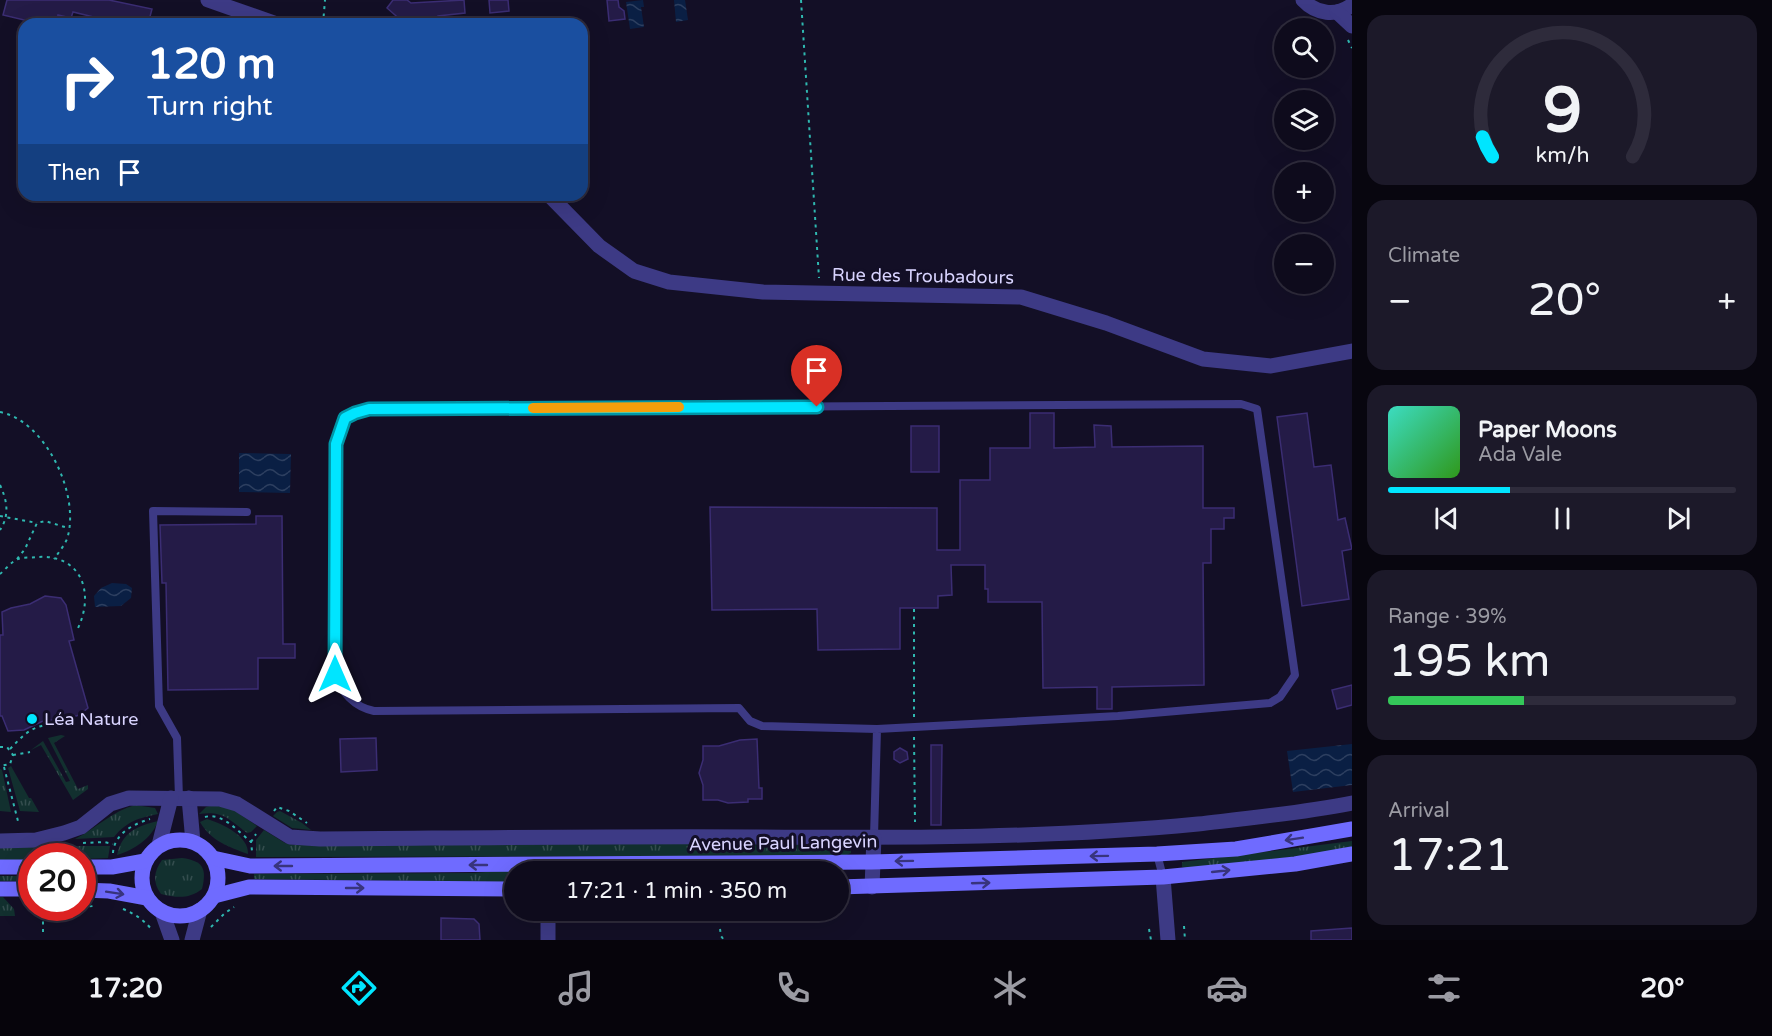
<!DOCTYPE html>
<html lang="en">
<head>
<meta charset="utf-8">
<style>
	:root { --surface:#0e0b1c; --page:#1c1929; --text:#f1f3f6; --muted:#9b9ba3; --line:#2e2b3b; --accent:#00e5ff }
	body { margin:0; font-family:"Varela Round",sans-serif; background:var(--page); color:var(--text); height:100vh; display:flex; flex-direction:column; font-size:22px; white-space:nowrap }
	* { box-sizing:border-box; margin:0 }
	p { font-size:20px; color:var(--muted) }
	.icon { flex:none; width:33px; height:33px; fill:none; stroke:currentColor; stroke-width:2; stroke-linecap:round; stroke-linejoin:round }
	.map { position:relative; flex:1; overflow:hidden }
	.drawer { display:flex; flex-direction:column; gap:15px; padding:15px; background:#08060f; width:420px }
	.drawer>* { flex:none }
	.banner { position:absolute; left:18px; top:18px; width:570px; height:183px; border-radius:18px; box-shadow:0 6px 24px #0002,0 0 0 2px var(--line); background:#1a4fa0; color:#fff; overflow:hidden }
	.tools { position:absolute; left:1274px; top:18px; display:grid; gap:12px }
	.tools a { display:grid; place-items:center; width:60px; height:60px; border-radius:50%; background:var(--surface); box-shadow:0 6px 24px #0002,0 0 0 2px var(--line); font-size:30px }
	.speed { position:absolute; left:18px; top:843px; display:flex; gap:12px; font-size:30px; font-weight:700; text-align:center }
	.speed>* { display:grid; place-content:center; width:78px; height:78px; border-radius:50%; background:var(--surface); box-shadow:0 6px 24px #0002,0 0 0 2px var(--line); line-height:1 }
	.speed .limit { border:9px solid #d22; background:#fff; color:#111 }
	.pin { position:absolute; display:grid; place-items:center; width:51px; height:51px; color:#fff; margin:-62px -26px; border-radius:50% 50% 50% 0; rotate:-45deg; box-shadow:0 0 6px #0007 }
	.pin .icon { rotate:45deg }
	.me { position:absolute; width:66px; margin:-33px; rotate:0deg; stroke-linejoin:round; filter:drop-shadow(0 0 4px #0008) }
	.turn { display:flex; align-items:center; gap:21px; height:126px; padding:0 30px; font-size:27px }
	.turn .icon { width:78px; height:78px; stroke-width:2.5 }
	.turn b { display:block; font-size:42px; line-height:51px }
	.then { display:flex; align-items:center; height:57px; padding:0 30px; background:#0003; gap:12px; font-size:22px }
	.big { font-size:45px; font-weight:600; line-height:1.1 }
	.drawer .tile { flex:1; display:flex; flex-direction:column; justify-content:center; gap:9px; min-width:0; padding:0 21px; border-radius:18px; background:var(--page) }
	.drawer .dial { align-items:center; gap:0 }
	.dial svg { height:156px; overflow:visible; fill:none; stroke:var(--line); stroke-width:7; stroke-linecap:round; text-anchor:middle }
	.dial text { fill:var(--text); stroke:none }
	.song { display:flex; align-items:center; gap:18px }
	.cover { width:72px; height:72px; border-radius:9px; background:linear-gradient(135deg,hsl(170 70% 55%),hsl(110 70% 35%)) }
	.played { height:6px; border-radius:3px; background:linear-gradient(90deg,var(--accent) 35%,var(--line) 35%) }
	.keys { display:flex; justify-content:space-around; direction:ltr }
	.heat { display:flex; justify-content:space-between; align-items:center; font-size:33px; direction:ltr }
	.charge { height:9px; border-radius:4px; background:linear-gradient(90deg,#34c759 39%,var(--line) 0) }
	.trip { position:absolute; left:504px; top:861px; width:345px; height:60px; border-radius:30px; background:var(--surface); box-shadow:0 6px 24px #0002,0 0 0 2px var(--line); font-weight:600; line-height:60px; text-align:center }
	.dock { display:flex; height:96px; justify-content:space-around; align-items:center; background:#06040b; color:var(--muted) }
	.dock .icon { width:42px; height:42px }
	.dock .selected { color:var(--accent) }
	.dock b { font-size:27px; color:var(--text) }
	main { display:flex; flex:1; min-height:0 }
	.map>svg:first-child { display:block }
	.grass { fill:url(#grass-tufts) }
	.water { fill:url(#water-waves) }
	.building { fill:#241b47; stroke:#3b2d73; stroke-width:1.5 }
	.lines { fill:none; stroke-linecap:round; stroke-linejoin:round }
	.path { stroke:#2fb8b0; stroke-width:2; stroke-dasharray:3 4.5; stroke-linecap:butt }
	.service { stroke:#3d3a85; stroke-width:8 }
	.minor { stroke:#3d3a85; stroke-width:15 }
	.tertiary { stroke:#3d3a85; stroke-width:15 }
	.secondary { stroke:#6f6bff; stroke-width:15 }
	.oneway { stroke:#38347d }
	.route-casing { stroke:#0095a6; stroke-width:15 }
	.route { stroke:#00e5ff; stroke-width:10 }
	.slow { stroke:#f59e0b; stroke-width:10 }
	.poi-dot { fill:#00e5ff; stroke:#130f26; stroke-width:2 }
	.labels { text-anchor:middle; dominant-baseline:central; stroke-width:6; stroke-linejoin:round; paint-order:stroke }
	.street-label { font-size:18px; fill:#d9d4ff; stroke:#130f26 }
	.poi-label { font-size:18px; fill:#d9d4ff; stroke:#130f26; text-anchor:start }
</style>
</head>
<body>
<main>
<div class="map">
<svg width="1352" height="940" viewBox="0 0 1352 940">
	<defs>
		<pattern id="grass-tufts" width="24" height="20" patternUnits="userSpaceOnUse" patternTransform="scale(1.5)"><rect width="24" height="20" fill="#12302f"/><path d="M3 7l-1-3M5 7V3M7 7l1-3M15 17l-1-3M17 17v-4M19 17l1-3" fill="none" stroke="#344d4e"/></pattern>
		<pattern id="water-waves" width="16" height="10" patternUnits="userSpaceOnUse" patternTransform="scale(1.5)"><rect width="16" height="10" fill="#0a1f44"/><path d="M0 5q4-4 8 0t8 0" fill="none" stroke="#2d3f60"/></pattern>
	</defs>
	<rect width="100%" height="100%" fill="#130f26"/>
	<g class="grass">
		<polygon points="61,735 65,736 54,743 78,789 88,785 88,789 73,800 41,745 31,750 43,741 66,782 70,781 48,738"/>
		<polygon points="11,766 29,798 31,798 39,812 20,811 8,768"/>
		<polygon points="0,769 2,770 11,812 0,811"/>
		<path d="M135,805L155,808L158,814C139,818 127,821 114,837L75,839C96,828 113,811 135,805Z"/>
		<path d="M213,805L232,809L257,826L251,832L247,833C228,819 224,811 199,814L206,807Z"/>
		<polygon points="280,811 302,823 311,830 292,828 273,816 277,812"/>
		<path d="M207,819C223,824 249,836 248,854C229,847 211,841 200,822Z"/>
		<path d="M158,821C152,838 134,850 117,855C122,832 137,826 158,821Z"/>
		<polygon points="264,830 285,843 295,845 847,843 851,848 851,853 844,856 256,857 256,840"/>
		<polygon points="1352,841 1352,850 1190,869 1182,867 1182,862"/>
		<polygon points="61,844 68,846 110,846 108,858 83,859 82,856 32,856 31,860 0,860 0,847 50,847"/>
		<path d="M182,858C203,861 207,868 202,889C189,899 177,898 161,894C152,882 154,871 162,860Z"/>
		<polygon points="524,869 514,872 514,882 254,879 254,874 474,873"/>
		<rect x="0" y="876" width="31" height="5"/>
		<polygon points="0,897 3,897 14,909 15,916 0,916"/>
	</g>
	<g class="water">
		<polygon points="643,0 644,7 641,7 644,27 630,29 626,2"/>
		<polygon points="674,0 685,0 688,20 676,22"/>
		<polygon points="239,453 291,454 290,493 239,492"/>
		<polygon points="112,583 126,584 132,588 131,598 121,606 95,607 94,596 101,588"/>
		<polygon points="1352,744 1352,785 1293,792 1287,751"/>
	</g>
	<g class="building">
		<polygon points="7,0 109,0 152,9 148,24 122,24 73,12 71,18 58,15 56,24 41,24 3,15"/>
		<polygon points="393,0 407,0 411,3 464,0 465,13 438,16 438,19 403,22 387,8"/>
		<polygon points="489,0 508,0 509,11 490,13"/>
		<polygon points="607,0 618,0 619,7 624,11 625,19 609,21"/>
		<polygon points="1030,413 1054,413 1054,448 1095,447 1094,425 1111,426 1112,447 1203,446 1203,508 1234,508 1234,518 1224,518 1224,529 1211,529 1211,563 1203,563 1204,685 1112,687 1112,709 1097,709 1097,687 1043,688 1042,602 988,602 988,589 985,589 985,565 951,565 952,595 938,596 938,608 900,608 900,649 818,650 817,609 712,610 710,507 937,508 937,550 960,550 960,480 990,480 990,448 1030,448"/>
		<polygon points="1307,413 1314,467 1331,465 1338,520 1345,518 1352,549 1342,551 1349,599 1302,606 1277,417"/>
		<rect x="911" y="426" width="28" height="46"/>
		<polygon points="256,516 282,516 283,644 295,644 295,658 258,658 258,689 168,690 166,583 162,583 160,525 256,524"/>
		<polygon points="45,596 61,598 66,605 74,640 69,641 88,708 79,715 67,719 43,721 24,730 8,731 2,716 0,716 0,635 3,635 2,612 11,608 30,604"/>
		<polygon points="1352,685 1352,705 1337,709 1332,690"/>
		<polygon points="376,738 377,770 341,772 340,739"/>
		<polygon points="757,739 759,788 762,788 762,799 748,799 748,802 728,803 718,800 703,800 703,785 699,773 703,760 703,746 719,746 740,740"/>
		<polygon points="931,745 942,745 941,825 931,825"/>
		<polygon points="900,748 907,752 908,759 900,763 894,759 894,752"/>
		<polygon points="441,918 474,919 479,924 480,940 441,940"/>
		<polygon points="1352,928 1352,940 1311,940 1311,931"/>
	</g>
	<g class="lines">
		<g class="path">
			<polyline points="801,0 819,278"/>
			<polyline points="323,24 325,0"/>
			<polyline points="1348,40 1352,48"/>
			<path d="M0,412C46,421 81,496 67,539C64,546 59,552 54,559"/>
			<path d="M0,485C7,500 10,515 0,530"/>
			<polyline points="0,516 37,523"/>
			<polyline points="17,559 25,549 37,523 45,521 68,528"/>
			<path d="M0,574C5,570 12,561 18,559C23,557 31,558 37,557C81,554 95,592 78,628"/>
			<polyline points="914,717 914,608"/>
			<polyline points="914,737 915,822"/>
			<polyline points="0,747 7,747 13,755 10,764 0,766"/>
			<path d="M10,749C28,730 34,725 61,723L66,729"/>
			<polyline points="13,755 30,752"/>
			<polyline points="4,767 19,825"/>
			<polyline points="274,811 277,807 289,811 307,823"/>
			<path d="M205,817C222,812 239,832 251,842L252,851"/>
			<polyline points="251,842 256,834"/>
			<polyline points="83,843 104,842 113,844"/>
			<path d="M113,853C114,834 133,824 150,819"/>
			<polyline points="82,907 94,906"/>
			<path d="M123,909C135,914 144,920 152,930"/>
			<polyline points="1184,926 1185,940"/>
			<polyline points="211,927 225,913 234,907"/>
			<polyline points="720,929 721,936 724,940"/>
			<polyline points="1149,929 1151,940"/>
			<polyline points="43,932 43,911 76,908"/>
		</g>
		<g class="service">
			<polyline points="179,798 177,738 159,706 153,511 247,512"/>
			<path d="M874,837L877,729L1118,716L1270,703L1280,697L1295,675L1257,409L1241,404L369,409L355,413L345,418L336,444L335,674C341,692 354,707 374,711L739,708L750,721L762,726L877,729"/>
			<polyline points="1157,854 1163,877"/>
		</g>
		<g class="minor">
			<polyline points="208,0 277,24"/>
			<polyline points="549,195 599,246 634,271 669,282 763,292 1021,297 1106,323 1203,359 1271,366 1352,351"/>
			<polyline points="189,798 193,842"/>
			<path d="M0,841L36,840L64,833L81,827L110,804L129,798L220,799L237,804L290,837L320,839C468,838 615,836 762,837C907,838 1053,838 1198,824C1250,818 1301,813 1352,803"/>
			<polyline points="159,845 171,798"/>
			<polyline points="1163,877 1168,940"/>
			<polyline points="872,887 874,837"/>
			<polyline points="548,910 548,940"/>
			<polyline points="162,912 172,940"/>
			<polyline points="192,940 200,910"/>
		</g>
		<g class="tertiary">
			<path d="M1303,0C1316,14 1336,17 1352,5"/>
			<polyline points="1337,12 1352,26"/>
		</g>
		<g class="secondary">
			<circle cx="180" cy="878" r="38"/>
			<polyline points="213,858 250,866 872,862 1157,854 1236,849 1352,829"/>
			<polyline points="0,867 32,867"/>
			<polyline points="82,867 112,867 145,861"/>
			<polyline points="838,887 1163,877 1295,864 1352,854"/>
			<polyline points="0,889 32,889"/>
			<polyline points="82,890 109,891 147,898"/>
			<polyline points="214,896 249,887 514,889"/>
		</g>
	</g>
	<defs><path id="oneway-shaft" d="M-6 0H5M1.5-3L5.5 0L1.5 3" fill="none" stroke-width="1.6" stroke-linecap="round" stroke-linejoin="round" transform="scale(1.5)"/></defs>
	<g class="oneway">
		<use href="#oneway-shaft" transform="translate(1294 839) rotate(171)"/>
		<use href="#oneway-shaft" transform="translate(1099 856) rotate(179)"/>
		<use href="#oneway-shaft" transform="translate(904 861) rotate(179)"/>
		<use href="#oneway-shaft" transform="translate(478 865) rotate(180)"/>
		<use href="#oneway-shaft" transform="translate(283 866) rotate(180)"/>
		<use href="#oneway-shaft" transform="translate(1221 871) rotate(-6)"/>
		<use href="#oneway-shaft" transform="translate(981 883) rotate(-2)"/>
		<use href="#oneway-shaft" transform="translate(355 888)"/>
		<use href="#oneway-shaft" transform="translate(115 893) rotate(9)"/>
	</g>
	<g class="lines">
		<defs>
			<polyline id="route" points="335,674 336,444 345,418 355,413 369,409 817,407"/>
		</defs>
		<use href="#route" class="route-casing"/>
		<use href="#route" class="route"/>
		<polyline class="slow" points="533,408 679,407"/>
	</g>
	<circle class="poi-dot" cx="32" cy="719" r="6"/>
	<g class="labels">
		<g class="street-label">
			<text transform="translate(923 276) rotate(1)">Rue des Troubadours</text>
			<text transform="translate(783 843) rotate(-1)">Avenue Paul Langevin</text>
		</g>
		<g class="poi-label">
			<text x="44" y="719">Léa Nature</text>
		</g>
	</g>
</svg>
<div class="tools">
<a><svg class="icon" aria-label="search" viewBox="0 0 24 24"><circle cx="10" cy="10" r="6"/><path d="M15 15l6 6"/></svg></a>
<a><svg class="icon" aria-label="layers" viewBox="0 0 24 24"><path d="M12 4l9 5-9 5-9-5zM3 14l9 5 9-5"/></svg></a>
<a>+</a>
<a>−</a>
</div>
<div class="speed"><div class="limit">20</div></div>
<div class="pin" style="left:817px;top:407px;background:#d93025"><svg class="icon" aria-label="arrive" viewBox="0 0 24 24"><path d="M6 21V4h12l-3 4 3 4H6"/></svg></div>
<svg class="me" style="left:335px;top:674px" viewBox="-20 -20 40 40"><path d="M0-17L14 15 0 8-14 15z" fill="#00e5ff" stroke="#fff" stroke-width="4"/></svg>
<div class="trip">17:21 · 1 min · 350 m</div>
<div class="banner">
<div class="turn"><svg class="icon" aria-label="right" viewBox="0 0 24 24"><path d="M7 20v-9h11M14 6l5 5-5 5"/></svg><div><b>120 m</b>Turn right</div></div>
<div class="then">Then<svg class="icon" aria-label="arrive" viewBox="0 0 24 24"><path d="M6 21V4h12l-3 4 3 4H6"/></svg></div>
</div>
</div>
<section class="drawer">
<div class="tile dial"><svg viewBox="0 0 100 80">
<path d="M14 69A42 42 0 1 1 86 69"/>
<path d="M14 69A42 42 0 0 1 9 59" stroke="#00e5ff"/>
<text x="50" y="56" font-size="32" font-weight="700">9</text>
<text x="50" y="72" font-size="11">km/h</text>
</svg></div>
<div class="tile"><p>Climate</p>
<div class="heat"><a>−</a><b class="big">20°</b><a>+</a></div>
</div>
<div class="tile">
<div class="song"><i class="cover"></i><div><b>Paper Moons</b><p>Ada Vale</p></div></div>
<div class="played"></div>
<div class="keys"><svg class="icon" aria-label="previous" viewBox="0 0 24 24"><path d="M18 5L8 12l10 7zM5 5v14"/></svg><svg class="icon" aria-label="pause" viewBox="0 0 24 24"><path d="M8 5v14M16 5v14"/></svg><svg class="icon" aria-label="next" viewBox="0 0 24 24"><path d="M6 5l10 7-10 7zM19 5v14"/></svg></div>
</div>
<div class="tile"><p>Range · 39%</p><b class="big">195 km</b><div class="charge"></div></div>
<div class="tile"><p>Arrival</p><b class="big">17:21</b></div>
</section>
</main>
<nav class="dock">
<b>17:20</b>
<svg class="icon selected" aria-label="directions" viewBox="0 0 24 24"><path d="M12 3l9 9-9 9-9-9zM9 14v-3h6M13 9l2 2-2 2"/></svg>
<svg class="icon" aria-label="music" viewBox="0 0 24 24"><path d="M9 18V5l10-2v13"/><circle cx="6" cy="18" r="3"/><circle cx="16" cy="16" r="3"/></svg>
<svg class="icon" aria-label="phone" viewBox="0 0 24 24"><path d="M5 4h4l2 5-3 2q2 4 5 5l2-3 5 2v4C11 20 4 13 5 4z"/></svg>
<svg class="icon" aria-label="climate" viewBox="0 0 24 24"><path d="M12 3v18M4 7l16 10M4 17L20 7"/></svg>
<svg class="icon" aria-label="car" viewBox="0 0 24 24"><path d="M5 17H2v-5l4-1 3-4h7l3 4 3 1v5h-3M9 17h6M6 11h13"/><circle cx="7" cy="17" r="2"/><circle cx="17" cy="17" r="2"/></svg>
<svg class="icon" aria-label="filters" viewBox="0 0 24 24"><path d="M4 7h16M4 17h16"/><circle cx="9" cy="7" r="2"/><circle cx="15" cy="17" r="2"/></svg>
<b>20°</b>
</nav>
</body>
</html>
